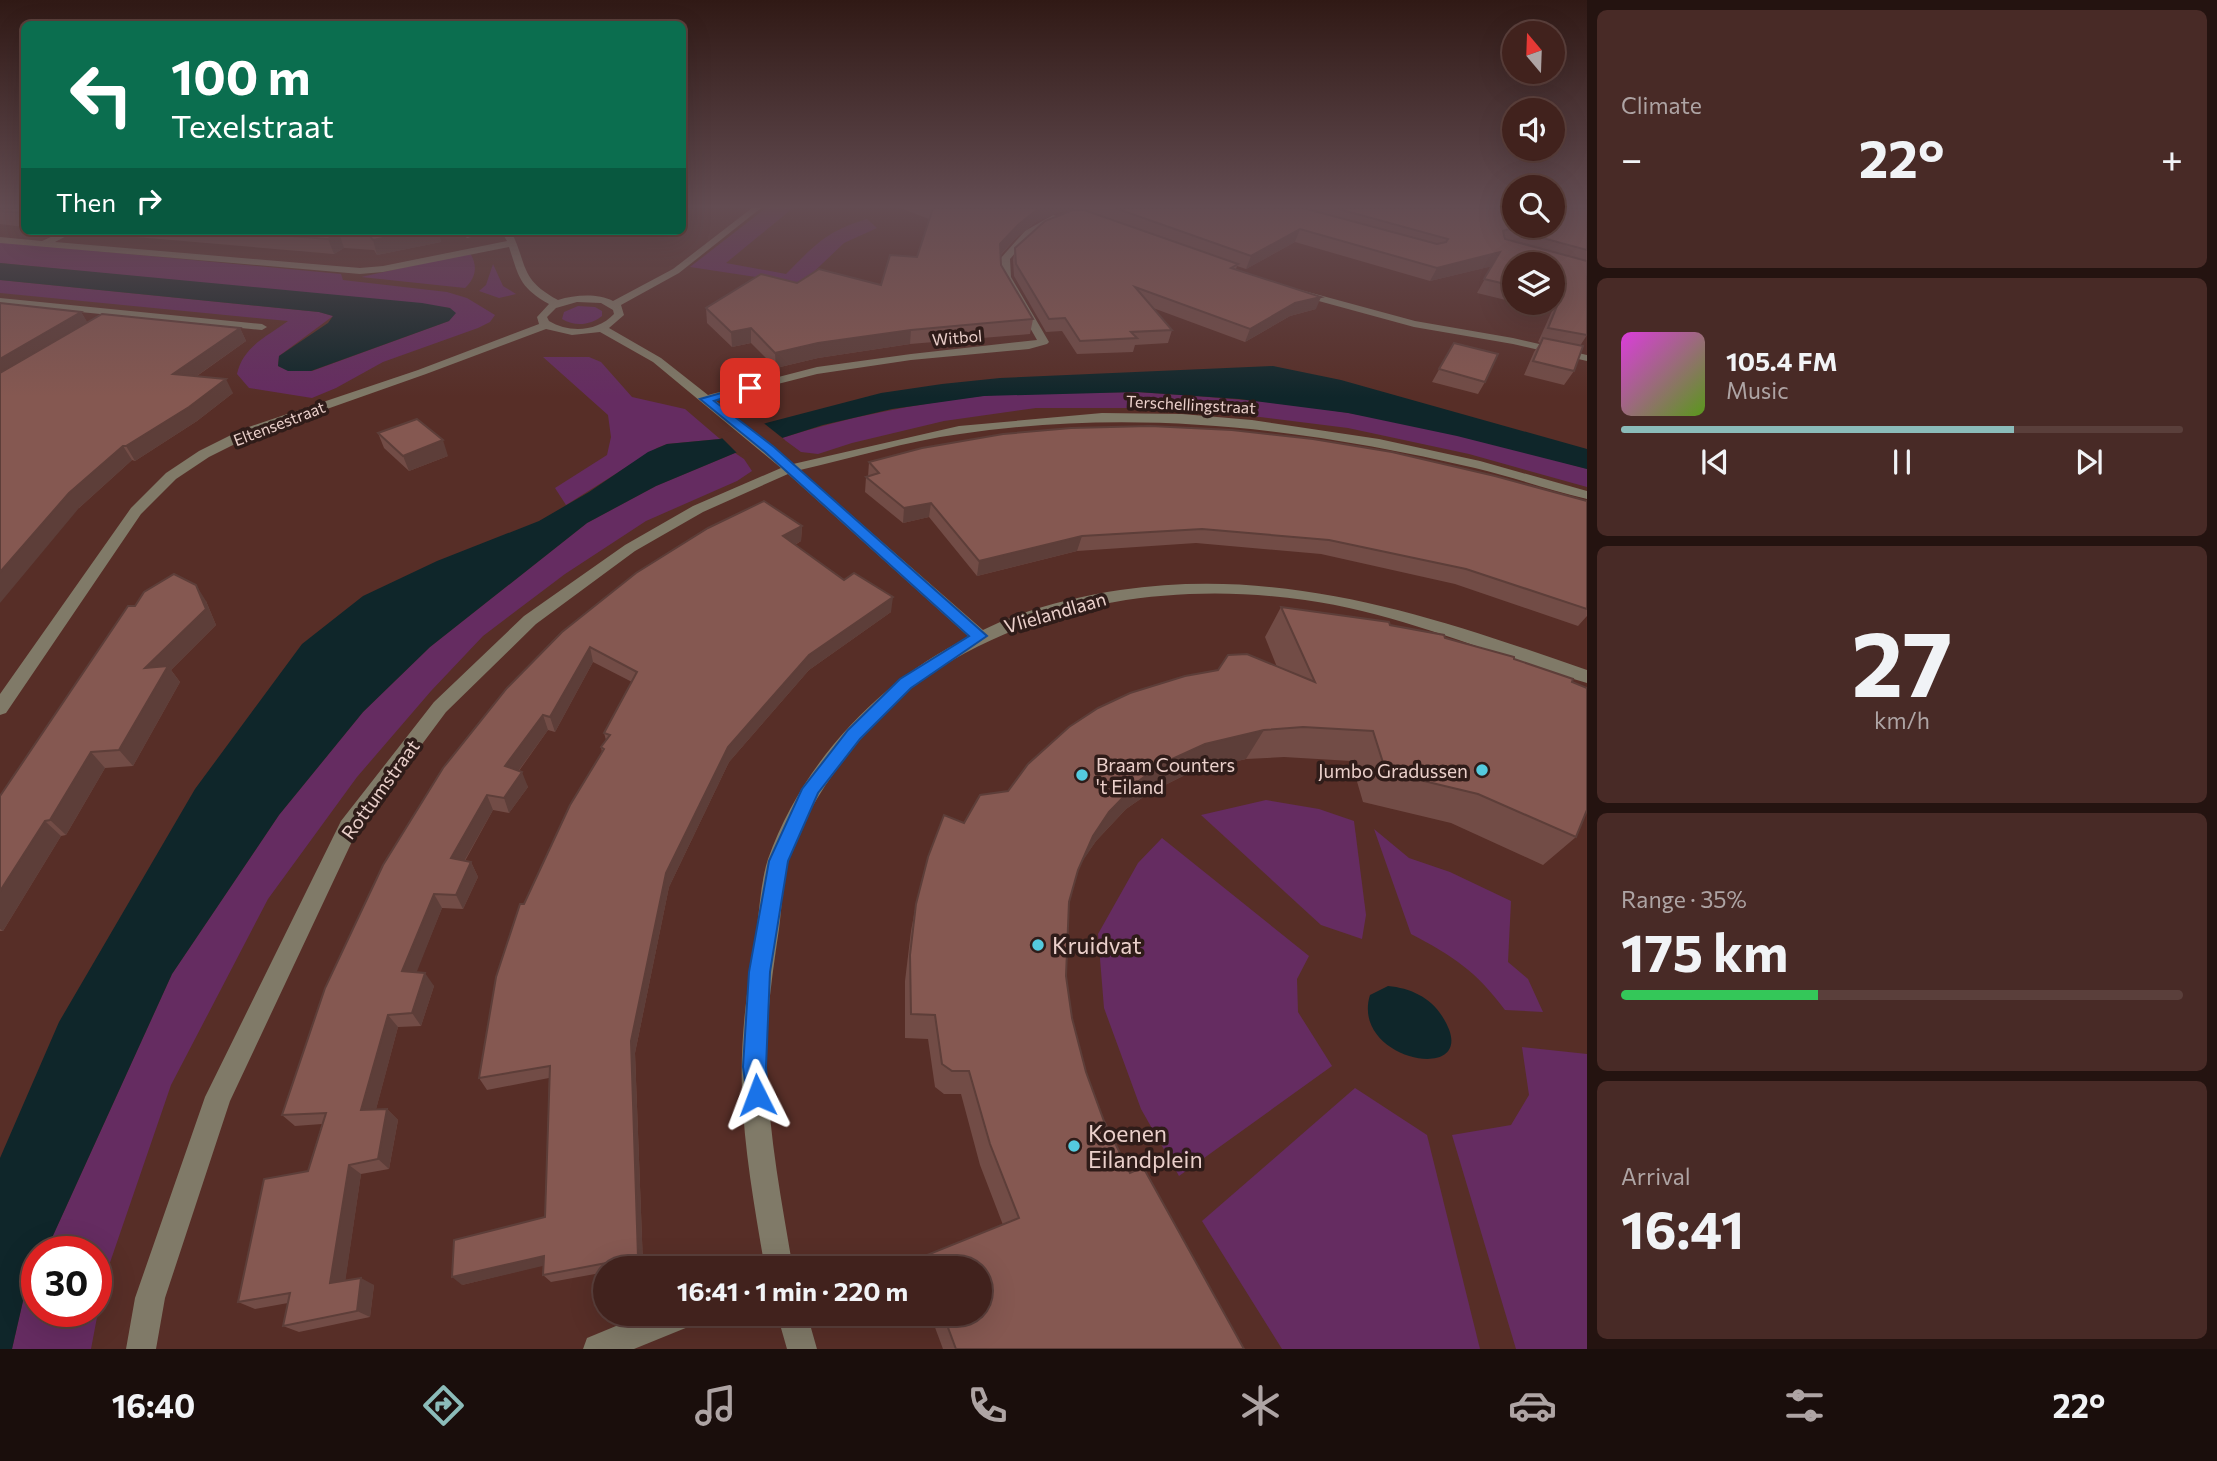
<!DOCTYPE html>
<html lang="en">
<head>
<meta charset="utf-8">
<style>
	:root { --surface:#41221d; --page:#482a26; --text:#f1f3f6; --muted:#aea4a4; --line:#5a3f3b; --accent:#8bbbb9 }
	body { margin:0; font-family:Commissioner,sans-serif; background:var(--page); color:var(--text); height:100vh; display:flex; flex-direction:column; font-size:26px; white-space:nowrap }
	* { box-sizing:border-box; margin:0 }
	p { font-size:23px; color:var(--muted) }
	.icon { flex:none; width:38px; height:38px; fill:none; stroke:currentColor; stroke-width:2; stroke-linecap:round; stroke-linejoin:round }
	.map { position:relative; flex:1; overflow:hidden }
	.drawer { display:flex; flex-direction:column; gap:10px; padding:10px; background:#241310; width:630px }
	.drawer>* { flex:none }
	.guide { position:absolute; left:21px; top:21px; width:665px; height:214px; border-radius:10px; box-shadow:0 7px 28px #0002,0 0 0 2px var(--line); background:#0b6e4f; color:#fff; overflow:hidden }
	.needle { width:46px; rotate:341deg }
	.buttons { position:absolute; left:1502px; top:21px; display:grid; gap:14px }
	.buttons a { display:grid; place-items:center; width:63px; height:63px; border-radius:50%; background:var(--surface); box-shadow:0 7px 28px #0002,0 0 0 2px var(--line); font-size:35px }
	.speed { position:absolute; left:21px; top:1236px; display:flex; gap:14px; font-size:35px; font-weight:700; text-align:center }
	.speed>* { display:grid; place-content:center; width:91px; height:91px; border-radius:50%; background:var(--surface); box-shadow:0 7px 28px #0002,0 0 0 2px var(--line); line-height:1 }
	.speed .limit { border:10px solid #d22; background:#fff; color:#111 }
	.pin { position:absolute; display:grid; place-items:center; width:60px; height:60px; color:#fff; margin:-30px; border-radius:14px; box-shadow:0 4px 10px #0006 }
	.me { position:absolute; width:77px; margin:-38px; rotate:357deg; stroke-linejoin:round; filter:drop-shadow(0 0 5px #0008) }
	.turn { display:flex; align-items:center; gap:24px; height:147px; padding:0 35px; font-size:32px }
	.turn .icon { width:91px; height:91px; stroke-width:2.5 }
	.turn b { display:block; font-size:49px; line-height:60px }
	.then { display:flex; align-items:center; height:66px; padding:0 35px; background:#0003; gap:14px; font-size:26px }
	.big { font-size:52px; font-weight:700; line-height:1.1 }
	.drawer .widget { flex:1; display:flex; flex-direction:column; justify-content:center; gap:10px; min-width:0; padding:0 24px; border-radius:10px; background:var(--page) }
	.drawer .dial { align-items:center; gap:0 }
	.dial b { font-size:91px; line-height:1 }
	.song { display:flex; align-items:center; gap:21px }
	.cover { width:84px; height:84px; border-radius:10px; background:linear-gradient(135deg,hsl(300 70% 55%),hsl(90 70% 35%)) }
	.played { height:7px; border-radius:4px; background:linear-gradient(90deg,var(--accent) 70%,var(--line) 70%) }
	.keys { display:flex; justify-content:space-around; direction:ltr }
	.heat { display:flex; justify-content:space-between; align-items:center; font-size:38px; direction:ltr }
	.charge { height:10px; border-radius:5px; background:linear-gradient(90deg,#34c759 35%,var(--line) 0) }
	.trip { position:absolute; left:593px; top:1256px; width:399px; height:70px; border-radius:35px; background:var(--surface); box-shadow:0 7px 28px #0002,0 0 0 2px var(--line); font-weight:700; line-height:70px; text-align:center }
	.dock { display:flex; height:112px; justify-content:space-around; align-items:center; background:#1a0e0c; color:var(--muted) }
	.dock .icon { width:49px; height:49px }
	.dock .on { color:var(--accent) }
	.dock b { font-size:32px; color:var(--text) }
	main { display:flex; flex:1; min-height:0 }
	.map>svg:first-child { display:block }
	.green { fill:#652c61 }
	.water { fill:#0f262a }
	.pier { fill:#572e27 }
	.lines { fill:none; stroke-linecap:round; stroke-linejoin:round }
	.minor { fill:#807a68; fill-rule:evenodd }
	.wall { fill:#724c46 }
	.shaded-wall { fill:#5d3e39 }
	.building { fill:#855851; stroke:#5d3e39; stroke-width:2 }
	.route { fill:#1a73e8; stroke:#114b97; stroke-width:2 }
	.poi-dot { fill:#54cade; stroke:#2f1c19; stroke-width:2.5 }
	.labels { text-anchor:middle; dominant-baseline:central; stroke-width:7; stroke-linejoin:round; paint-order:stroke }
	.far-street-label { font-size:16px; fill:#ebd0cb; stroke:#2f1c19 }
	.street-label { font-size:19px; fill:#ebd0cb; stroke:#2f1c19 }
	.poi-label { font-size:19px; fill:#ebd0cb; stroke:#2f1c19; text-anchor:start }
	.near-poi-label { font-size:23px; fill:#ebd0cb; stroke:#2f1c19; text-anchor:start }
</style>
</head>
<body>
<main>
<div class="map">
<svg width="1587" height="1349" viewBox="0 0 1587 1349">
	<rect width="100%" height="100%" fill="#572e27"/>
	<g class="green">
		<path d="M766,208H793L726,263L786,274C815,245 826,231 867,219L877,228L844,243L801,284L690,267Z"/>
		<path d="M0,242L341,274L343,280L447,292L467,298L495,315L490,322L478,328L383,362L336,388L312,398L249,388L237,374C243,346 268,336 288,321L0,293V280L319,312L333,316L279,356L278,366L289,371H312L449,321L450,308L0,263Z"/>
		<path d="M470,253C478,266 476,278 465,288L361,277Z"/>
		<polygon points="493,264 503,286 516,294 499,298 479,291 486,285"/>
		<path d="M578,306L595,307L602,311V316C591,325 575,327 562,319L564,312Z"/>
		<polygon points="543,357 589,357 601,362 632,397 685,409 720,439 667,444 657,448 566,505 555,488 607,455 611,437 608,415"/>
		<path d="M1137,392C1208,397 1279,401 1349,413C1429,427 1509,447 1587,469V487L1469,454L1348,428L1260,417L1134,408H1036L944,421L852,443L818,454L801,452L782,438C847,417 914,404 982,396C1033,391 1086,393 1137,392Z"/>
		<polygon points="735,453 744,459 752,471 737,481 646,521 565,574 483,636 431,691 357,777 268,899 171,1085 104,1280 91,1349 12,1349 23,1301 37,1271 37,1311 96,1311 96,1251 46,1251 172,974 279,815 363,712 430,647 587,523 656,486"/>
		<polygon points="1266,800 1319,809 1354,821 1366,915 1362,939 1321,925 1201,815"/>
		<path d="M1374,829L1409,858L1450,872L1511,901L1508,962L1528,979L1543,1012L1505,1010C1476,971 1453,956 1411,934Z"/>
		<polygon points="1162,838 1309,956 1297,979 1298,1012 1332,1066 1179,1176 1141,1109 1104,1008 1098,934 1138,863"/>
		<polygon points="1522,1047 1587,1054 1587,1349 1516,1349 1452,1135 1511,1125 1529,1095"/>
		<polygon points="1355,1088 1427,1135 1480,1349 1282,1349 1202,1221"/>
	</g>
	<g class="water">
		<polygon points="0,263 422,303 450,308 456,313 449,321 311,371 288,371 278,366 279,356 328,323 333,316 319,312 0,280"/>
		<polygon points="1273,366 1341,380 1587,449 1587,469 1457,436 1348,413 1239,399 1137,392 984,396 892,409 823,425 782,438 735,453 656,486 587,523 430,647 363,712 279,815 172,974 46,1251 37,1251 37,1271 23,1301 12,1349 0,1349 0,1158 59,1022 195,789 302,644 363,596 437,561 539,521 589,492 648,452 667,444 720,439 766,423 881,393 942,384 1000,378"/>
		<path d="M1388,986C1410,988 1430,997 1442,1016C1488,1087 1349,1063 1370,995Z"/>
	</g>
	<polygon class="pier" points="761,421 785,440 739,455 719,435"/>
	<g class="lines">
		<g class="minor">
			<path d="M752,208H761L679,273L621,305L624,315L609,328L661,358L708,395L817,367L911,354L1037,340L1001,277L1000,259L1025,231L1053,215L1060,217L1031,235L1010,259L1011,277L1049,342L1047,344L1029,349L911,360L817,374L715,400L793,464L959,426L1102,413L1182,414L1252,420L1379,439L1480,461L1587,491V499C1549,490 1513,477 1475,468C1302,428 1137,408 960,434C907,441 853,458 800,470L983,630C1025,609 1074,597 1120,590C1287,566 1432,616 1587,670V683C1492,655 1404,614 1305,600C1170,581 1026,603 915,685C893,702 872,726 854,747C826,781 800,821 788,863C782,885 782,907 779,929C772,976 765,1023 767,1070C769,1137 782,1203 793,1269H765C755,1210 744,1150 742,1090C740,1035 748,981 757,927C760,904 761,881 768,859C802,763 879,681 969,637L788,474L703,512L635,551L536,624L446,712L356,833L230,1101L165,1298L156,1349H126L135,1298L205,1097L341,821L434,702L524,616L625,545L693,506L781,468L653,362L600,332L572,335L546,329L426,374L253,435L209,457L176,479L141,514L6,713L0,715V694L131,508L166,473L199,451L243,429L418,370L539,324L537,317L549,304C519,287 519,277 509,247L383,272L360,274L0,243V237L42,241L64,231H76L55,242L360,268L383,266L507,241L501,231H511C528,265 519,279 558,300C575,295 597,293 613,301L673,269ZM577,302L601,303L613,310L614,314C597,332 569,333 549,321L547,317L556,308Z"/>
			<polygon points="459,231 470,231 475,236 467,238"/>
			<polygon points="1297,289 1415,321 1513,338 1587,355 1587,361 1513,344 1414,327 1293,294 1293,290"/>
			<polygon points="0,298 262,324 267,327 262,330 0,304"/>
			<polygon points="645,1314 697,1314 693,1325 634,1349 583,1349 587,1338"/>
			<polygon points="777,1314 807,1314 817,1349 787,1349"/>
		</g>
	</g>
	<g class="wall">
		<polygon points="0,208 24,208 24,227 0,224"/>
		<polygon points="900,208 1587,208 1587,335 1580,346 1574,371 1564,385 1524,375 1534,352 1540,343 1538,342 1552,311 1518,303 1552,303 1552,264 1514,264 1514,302 1477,293 1492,266 1430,281 1295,242 1246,269 1237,266 1236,269 1316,309 1290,316 1245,342 1153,308 1172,330 1168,343 1135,345 1133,352 1077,354 1062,331 1046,332 1014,276 1013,260 1015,248 1073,210 1059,212 1036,222 1016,238 1001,255 1001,265 1033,319 1030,334 910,344 818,358 776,368 751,343 732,347 707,323 706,308 797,283 881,285 917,257 929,219"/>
		<polygon points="77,231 438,231 441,242 377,255 374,250 344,248 334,254 78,232"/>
		<polygon points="81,312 87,322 240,328 246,341 197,376 233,393 197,421 135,461 132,460 79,508"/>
		<polygon points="1454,343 1485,382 1478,394 1432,382"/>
		<polygon points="378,433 448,456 409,471 384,448"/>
		<polygon points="869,462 1587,501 1587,616 1578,626 1455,584 1321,554 1196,543 1077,551 977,576 929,517 903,523 865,492 866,477 868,477"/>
		<polygon points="802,526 801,541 795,545 891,612 809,670 729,762 669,887 635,1053 643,1265 622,1269 606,1269 606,1272 551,1282 543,1275 544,1265 462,1285 545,1217 549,1078 487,1090 479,1078 524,904 602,752 601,747 606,740 604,733 632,682 593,662 555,732 548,730 519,771 528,787 509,813 493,810 465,861 471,862 478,877 463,909 442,908 416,972 434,986 421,1026 398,1027 376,1109 387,1109 398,1120 389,1169 361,1174 345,1281 374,1285 370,1317 299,1332 283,1326 288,1303 255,1309 238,1302 308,1171 322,1124 295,1126 282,1115 507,688"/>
		<polygon points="206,601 216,625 171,670 180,682 133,766 105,768 66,835 61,836 3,931 0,931 0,796"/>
		<polygon points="1281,607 1390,625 1445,638 1514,659 1572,682 1576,837 1543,865 1451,823 1363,802 1351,761 1284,757 1246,759 1189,773 1149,793 1126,809 1096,841 1080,864 1069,902 1066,976 1072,1018 1086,1072 1104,1121 1130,1173 1244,1349 943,1349 930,1314 980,1314 980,1269 917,1269 922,1257 1003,1225 980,1165 961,1094 944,1094 935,1087 928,1039 905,1038 905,981 911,931 916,904 964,823 1008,791 1277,667 1265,637"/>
	</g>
	<g class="shaded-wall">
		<polygon points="1042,208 1073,208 1073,210 1059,212 1036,222 1016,238 998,257 1000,244 1018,225 1038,209"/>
		<polygon points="1300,229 1295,242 1246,269 1251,256"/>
		<polygon points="418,231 438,231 441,242 377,255 373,240"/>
		<polygon points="339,233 344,248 334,254 328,239"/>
		<polygon points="1500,252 1493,266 1430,281 1437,268"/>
		<polygon points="1321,297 1316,309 1290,316 1245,342 1250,329 1295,303"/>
		<polygon points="81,312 89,325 0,378 0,359"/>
		<polygon points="240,328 246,341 181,387 173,374"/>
		<polygon points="751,328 751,343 732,347 731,332"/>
		<polygon points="911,330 910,344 818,358 776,368 775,353 818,343"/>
		<polygon points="226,379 233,393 197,421 135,461 126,446"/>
		<polygon points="443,440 448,456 409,471 403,456"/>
		<polygon points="123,446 132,460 79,508 0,603 0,572 69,493"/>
		<polygon points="931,503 929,517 903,523 904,508"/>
		<polygon points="802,526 801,541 784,551 783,536"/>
		<polygon points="1082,536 1077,551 977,576 979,561"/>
		<polygon points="196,585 206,601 216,625 171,670 180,682 133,766 119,750 145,668"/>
		<polygon points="893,597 891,612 809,670 729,762 669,887 635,1053 643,1265 638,1257 631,1041 666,873 728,747 809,655"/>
		<polygon points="590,647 593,662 555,732 550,717"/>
		<polygon points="543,715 548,730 511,781 505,766"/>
		<polygon points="1264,730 1246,759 1189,773 1149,793 1126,809 1096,841 1080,865 1093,836 1109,812 1140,780 1163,763 1205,744"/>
		<polygon points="91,752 105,768 66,835 50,820"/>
		<polygon points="522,772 528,787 509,813 504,798"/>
		<polygon points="487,795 493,810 458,872 451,858"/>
		<polygon points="45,821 61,836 3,931 0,929 0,891"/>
		<polygon points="471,862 478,877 463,909 456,895"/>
		<polygon points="434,894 442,908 412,984 402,971"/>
		<polygon points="425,973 434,986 421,1026 412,1013"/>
		<polygon points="388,1015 398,1027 373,1121 361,1110"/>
		<polygon points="387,1109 398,1120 389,1169 378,1159"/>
		<polygon points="349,1165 361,1174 344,1290 330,1283"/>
		<polygon points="544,1256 551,1264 462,1285 452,1277"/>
		<polygon points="361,1278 374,1285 370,1317 357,1311"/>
	</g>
	<g class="building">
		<polygon points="0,208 24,208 24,213 0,211"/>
		<polygon points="933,208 1042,208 1038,209 1018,225 1000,244 1001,265 1033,319 911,330 818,343 775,353 751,328 731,332 706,308 761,274 797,283 819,269 881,285 890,255 917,257"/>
		<polygon points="1115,208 1303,208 1437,244 1446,242 1448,239 1335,208 1514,208 1514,226 1552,226 1552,208 1587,208 1587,250 1509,229 1503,231 1505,239 1587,261 1587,335 1548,328 1561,296 1552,295 1552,264 1514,264 1514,286 1484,279 1500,252 1437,268 1300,229 1251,256"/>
		<polygon points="1073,210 1084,210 1238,264 1231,268 1321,297 1295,303 1250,329 1135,287 1172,330 1131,332 1137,338 1080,341 1065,318 1049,319 1016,264 1015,248 1045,221"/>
		<polygon points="228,231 418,231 373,240 369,235 339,233 328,239"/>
		<polygon points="0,303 81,312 0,359"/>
		<polygon points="102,314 240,328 173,374 226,379 189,407 126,446 123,446 69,493 0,572 0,373"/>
		<polygon points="1543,338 1583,346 1574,371 1533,361"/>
		<polygon points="1454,343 1498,354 1485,382 1439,369"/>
		<polygon points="417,419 443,440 403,456 378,433"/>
		<polygon points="1150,426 1232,430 1313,439 1392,452 1495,476 1587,501 1587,609 1466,569 1329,540 1202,529 1082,536 979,561 931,503 904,508 866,477 879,473 869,462 922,448 1003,434 1071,428"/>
		<polygon points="764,501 802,526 783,536 844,580 854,573 893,597 809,655 728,747 666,873 631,1041 638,1257 543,1275 544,1256 452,1277 454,1240 545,1217 550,1066 479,1078 496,977 520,904 524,904 570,805 604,749 601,747 610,735 604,733 637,672 590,647 550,717 543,715 505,766 522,772 504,798 487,795 451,858 471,862 456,895 434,894 402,971 425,973 412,1013 388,1015 361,1110 387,1109 378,1159 349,1165 330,1283 361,1278 357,1311 283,1326 290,1293 238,1302 264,1179 308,1171 326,1113 282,1115 325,988 383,865 443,768 507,688 562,632 636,573 708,528"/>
		<polygon points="174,574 196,585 206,609 145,668 168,666 119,750 91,752 50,820 45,821 0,891 0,796 128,606 135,606 144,592"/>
		<polygon points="1281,607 1389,622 1390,625 1444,635 1445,638 1514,657 1514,659 1573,679 1572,682 1587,688 1587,810 1576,837 1478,794 1386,772 1373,731 1303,727 1264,730 1205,744 1163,763 1140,780 1109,812 1093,836 1078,870 1069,902 1066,976 1072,1018 1086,1072 1104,1121 1130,1173 1143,1167 1244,1349 956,1349 943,1314 980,1314 980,1269 927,1269 922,1257 1019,1218 990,1144 969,1071 952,1071 942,1064 935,1015 911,1014 910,955 916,904 928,857 944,815 964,823 980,795 1008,791 1028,764 1069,727 1098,708 1130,693 1185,676 1218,670 1228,655 1247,654 1315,682"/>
	</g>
	<linearGradient id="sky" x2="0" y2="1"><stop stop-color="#301915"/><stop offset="0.52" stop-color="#634c52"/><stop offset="1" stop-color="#634c52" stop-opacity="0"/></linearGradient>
	<rect width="1587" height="397" fill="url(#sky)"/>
	<polygon class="route" points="746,386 756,388 714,401 774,447 987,636 911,688 860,739 818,793 788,861 770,972 766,1067 768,1095 765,1103 757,1106 748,1103 743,1067 749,972 769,861 802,789 848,730 900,679 969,636 765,452 700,399"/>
	<g class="poi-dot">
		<circle cx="1482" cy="770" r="7"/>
		<circle cx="1082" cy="775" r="7"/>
		<circle cx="1038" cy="945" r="7"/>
		<circle cx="1074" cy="1146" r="7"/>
	</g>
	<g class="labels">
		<g class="far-street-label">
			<text transform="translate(957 337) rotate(-5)">Witbol</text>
			<text transform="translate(1191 404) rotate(3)">Terschellingstraat</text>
			<text transform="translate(279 423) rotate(-21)">Eltensestraat</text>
		</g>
		<g class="street-label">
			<text transform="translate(1055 612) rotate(-16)">Vlielandlaan</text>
			<text transform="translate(380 789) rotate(-54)">Rottumstraat</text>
		</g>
		<g class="poi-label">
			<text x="1096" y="764">Braam Counters<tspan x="1096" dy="22">'t Eiland</tspan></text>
			<text x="1468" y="770" text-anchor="end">Jumbo Gradussen</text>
		</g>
		<g class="near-poi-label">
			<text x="1052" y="945">Kruidvat</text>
			<text x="1088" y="1133">Koenen<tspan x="1088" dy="26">Eilandplein</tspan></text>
		</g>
	</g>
</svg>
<div class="buttons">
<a><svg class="needle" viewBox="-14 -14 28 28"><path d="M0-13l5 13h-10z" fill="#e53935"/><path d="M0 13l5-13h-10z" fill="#aea4a4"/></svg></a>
<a><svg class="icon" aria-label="sound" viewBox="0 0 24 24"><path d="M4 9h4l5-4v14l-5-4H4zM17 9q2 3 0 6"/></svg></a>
<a><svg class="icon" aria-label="search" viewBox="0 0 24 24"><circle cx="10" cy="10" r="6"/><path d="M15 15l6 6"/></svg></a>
<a><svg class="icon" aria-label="layers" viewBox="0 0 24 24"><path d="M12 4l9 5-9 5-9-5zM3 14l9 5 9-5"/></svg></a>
</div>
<div class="speed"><div class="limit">30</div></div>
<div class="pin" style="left:750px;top:388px;background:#d93025"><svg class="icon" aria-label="arrive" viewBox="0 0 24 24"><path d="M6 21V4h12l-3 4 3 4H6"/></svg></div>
<svg class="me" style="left:757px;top:1095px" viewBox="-20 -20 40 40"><path d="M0-17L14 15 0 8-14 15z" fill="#1a73e8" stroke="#fff" stroke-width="4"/></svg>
<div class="trip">16:41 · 1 min · 220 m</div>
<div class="guide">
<div class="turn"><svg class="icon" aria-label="left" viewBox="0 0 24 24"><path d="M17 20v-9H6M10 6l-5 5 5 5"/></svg><div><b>100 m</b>Texelstraat</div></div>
<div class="then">Then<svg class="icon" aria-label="right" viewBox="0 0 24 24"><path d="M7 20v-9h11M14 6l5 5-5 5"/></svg></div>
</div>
</div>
<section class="drawer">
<div class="widget"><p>Climate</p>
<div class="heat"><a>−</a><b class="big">22°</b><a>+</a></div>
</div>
<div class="widget">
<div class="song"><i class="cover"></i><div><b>105.4 FM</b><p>Music</p></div></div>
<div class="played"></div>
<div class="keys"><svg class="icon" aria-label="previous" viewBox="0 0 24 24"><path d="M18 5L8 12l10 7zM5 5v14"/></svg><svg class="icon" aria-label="pause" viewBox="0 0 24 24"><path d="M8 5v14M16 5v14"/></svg><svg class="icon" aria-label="next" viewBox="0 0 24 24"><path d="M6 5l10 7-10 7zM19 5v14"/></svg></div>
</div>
<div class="widget dial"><b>27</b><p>km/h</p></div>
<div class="widget"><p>Range · 35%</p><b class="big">175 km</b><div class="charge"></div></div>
<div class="widget"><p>Arrival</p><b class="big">16:41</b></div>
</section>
</main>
<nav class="dock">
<b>16:40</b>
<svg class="icon on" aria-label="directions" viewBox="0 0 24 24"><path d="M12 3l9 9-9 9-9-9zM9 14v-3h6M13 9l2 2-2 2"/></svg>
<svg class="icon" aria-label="music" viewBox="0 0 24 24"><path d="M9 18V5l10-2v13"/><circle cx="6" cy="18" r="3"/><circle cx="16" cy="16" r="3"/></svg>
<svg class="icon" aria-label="phone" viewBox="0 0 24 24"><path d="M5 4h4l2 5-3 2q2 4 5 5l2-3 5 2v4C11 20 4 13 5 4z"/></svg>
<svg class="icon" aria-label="climate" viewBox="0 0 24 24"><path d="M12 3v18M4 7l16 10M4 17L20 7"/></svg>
<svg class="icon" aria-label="car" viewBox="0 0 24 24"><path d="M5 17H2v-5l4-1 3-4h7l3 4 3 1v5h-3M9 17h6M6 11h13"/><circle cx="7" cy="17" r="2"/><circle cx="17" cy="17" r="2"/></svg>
<svg class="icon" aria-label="filters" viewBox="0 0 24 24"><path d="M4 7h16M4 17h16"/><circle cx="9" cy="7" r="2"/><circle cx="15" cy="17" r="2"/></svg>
<b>22°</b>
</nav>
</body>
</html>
